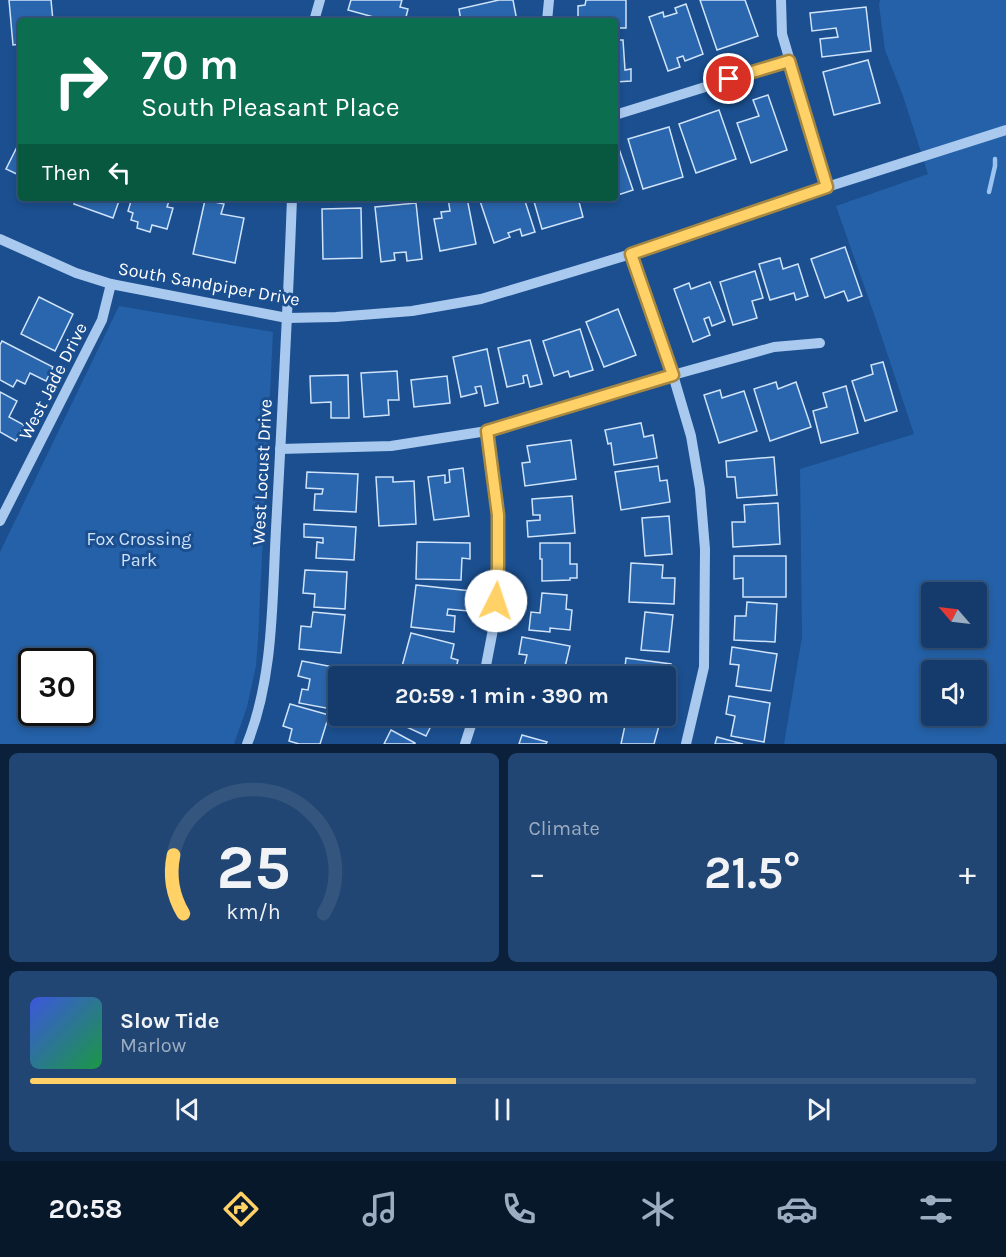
<!DOCTYPE html>
<html lang="en">
<head>
<meta charset="utf-8">
<style>
	:root { --surface:#143b6b; --page:#214673; --text:#f1f3f6; --muted:#9dadc1; --line:#33557e; --accent:#ffd166 }
	body { margin:0; font-family:Karla,sans-serif; background:var(--page); color:var(--text); height:100vh; display:flex; flex-direction:column; font-size:22px; white-space:nowrap }
	* { box-sizing:border-box; margin:0 }
	p { font-size:20px; color:var(--muted) }
	.icon { flex:none; width:33px; height:33px; fill:none; stroke:currentColor; stroke-width:2; stroke-linecap:round; stroke-linejoin:round }
	.map { position:relative; height:744px; overflow:hidden }
	.side { display:flex; flex-direction:column; gap:9px; padding:9px; background:#0b203b; flex:1 }
	.side>* { flex:none }
	.top-card { position:absolute; left:18px; top:18px; width:600px; height:183px; border-radius:6px; box-shadow:0 3px 9px #0003,0 0 0 2px var(--line); background:#0b6e4f; color:#fff; overflow:hidden }
	.needle { width:39px; rotate:298deg }
	.controls { position:absolute; left:921px; top:582px; display:grid; gap:12px }
	.controls a { display:grid; place-items:center; width:66px; height:66px; border-radius:6px; background:var(--surface); box-shadow:0 3px 9px #0003,0 0 0 2px var(--line); font-size:30px }
	.speed { position:absolute; left:18px; top:648px; display:flex; gap:12px; font-size:30px; font-weight:700; text-align:center }
	.speed>* { display:grid; place-content:center; width:78px; height:78px; border-radius:50%; background:var(--surface); box-shadow:0 3px 9px #0003,0 0 0 2px var(--line); line-height:1 }
	.speed .limit { border:3px solid #111; border-radius:9px; background:#fff; color:#111 }
	.pin { position:absolute; display:grid; place-items:center; width:51px; height:51px; color:#fff; margin:-26px; border:3px solid #fff; border-radius:50%; box-shadow:0 2px 6px #0007 }
	.me { position:absolute; width:66px; margin:-33px; rotate:4deg; stroke-linejoin:round; filter:drop-shadow(0 0 4px #0008) }
	.turn { display:flex; align-items:center; gap:21px; height:126px; padding:0 24px; font-size:27px }
	.turn .icon { width:78px; height:78px; stroke-width:2.5 }
	.turn b { display:block; font-size:42px; line-height:51px }
	.then { display:flex; align-items:center; height:57px; padding:0 24px; background:#0003; gap:12px; font-size:22px }
	.big { font-size:45px; font-weight:700; line-height:1.1 }
	.side .card { flex:1; display:flex; flex-direction:column; justify-content:center; gap:9px; min-width:0; padding:0 21px; border-radius:9px; background:var(--page) }
	.side .dial { align-items:center; gap:0 }
	.dial svg { height:156px; overflow:visible; fill:none; stroke:var(--line); stroke-width:7; stroke-linecap:round; text-anchor:middle }
	.dial text { fill:var(--text); stroke:none }
	.song { display:flex; align-items:center; gap:18px }
	.cover { width:72px; height:72px; border-radius:9px; background:linear-gradient(135deg,hsl(230 70% 55%),hsl(140 70% 35%)) }
	.played { height:6px; border-radius:3px; background:linear-gradient(90deg,var(--accent) 45%,var(--line) 45%) }
	.keys { display:flex; justify-content:space-around; direction:ltr }
	.heat { display:flex; justify-content:space-between; align-items:center; font-size:33px; direction:ltr }
	.side .tiles { flex:1; display:grid; gap:9px; grid-template-columns:1fr 1fr }
	.card:last-child { grid-column:span 2 }
	.trip { position:absolute; left:328px; top:666px; width:348px; height:60px; border-radius:6px; background:var(--surface); box-shadow:0 3px 9px #0003,0 0 0 2px var(--line); font-weight:700; line-height:60px; text-align:center }
	.tabs { display:flex; height:96px; justify-content:space-around; align-items:center; background:#08182b; color:var(--muted) }
	.tabs .icon { width:42px; height:42px }
	.tabs .selected { color:var(--accent) }
	.tabs b { font-size:27px; color:var(--text) }
	.map>svg:first-child { display:block }
	.green { fill:#2461a8; fill-rule:evenodd }
	.lines { fill:none; stroke-linecap:round; stroke-linejoin:round }
	.stream { stroke:#9cc4f0; stroke-width:4.5 }
	.building { fill:#2a66ad; stroke:#cfe3fa; stroke-width:1.5 }
	.minor { stroke:#a9c9ee; stroke-width:10 }
	.route-casing { stroke:#a68842; stroke-width:15 }
	.route { stroke:#ffd166; stroke-width:10 }
	.labels { text-anchor:middle; dominant-baseline:central; stroke-width:6; stroke-linejoin:round; paint-order:stroke }
	.street-label { font-size:18px; fill:#fff; stroke:#1b4f8f }
	.park-label { font-size:18px; fill:#cfe3fa; stroke:#1b4f8f }
</style>
</head>
<body>
<div class="map">
<svg width="1006" height="744" viewBox="0 0 1006 744">
	<rect width="100%" height="100%" fill="#1b4f8f"/>
	<g class="green">
		<path d="M880,0H1006V742L1003,744H784L802,637L800,469L914,434L874,314L836,206L928,174L903,96L885,50L879,5ZM932,592H976V638H932ZM932,670H976V716H932Z"/>
		<path d="M119,306L273,332L258,640L256,666L247,707L234,744H0V552ZM32,662H82V712H32Z"/>
	</g>
	<g class="lines">
		<polyline class="stream" points="989,192 995,166 995,159"/>
	</g>
	<g class="building">
		<polygon points="9,0 51,0 53,21 38,21 38,18 29,19 29,21 21,21 21,44 13,45"/>
		<polygon points="351,0 402,0 400,7 408,9 405,21 388,21 348,10"/>
		<polygon points="499,0 513,0 517,21 461,21 459,9"/>
		<polygon points="586,0 626,0 626,28 615,28 615,21 578,21 578,6 585,5"/>
		<polygon points="700,0 745,0 758,36 717,50"/>
		<polygon points="686,4 703,54 685,61 683,56 677,58 680,67 668,71 649,17 663,12 664,17 677,13 675,8"/>
		<polygon points="866,7 871,51 822,57 820,39 838,37 836,28 812,31 810,13"/>
		<polygon points="615,40 623,40 625,70 631,69 631,81 615,82"/>
		<polygon points="868,60 880,103 834,115 823,72"/>
		<polygon points="768,95 787,150 751,163 737,123 759,116 753,100"/>
		<polygon points="719,110 736,159 696,173 679,124"/>
		<polygon points="669,127 683,177 643,189 628,139"/>
		<polygon points="617,143 633,190 615,196 615,144"/>
		<polygon points="17,147 21,149 21,176 6,169"/>
		<polygon points="76,198 120,198 113,218 74,204"/>
		<polygon points="132,198 170,198 167,207 173,208 167,229 152,225 150,232 137,228 138,222 131,220 133,213 128,211"/>
		<polygon points="448,198 467,198 476,244 440,251 434,219 442,218 441,212 450,211"/>
		<polygon points="479,198 524,198 535,232 522,236 520,229 508,233 510,237 494,243"/>
		<polygon points="533,198 578,198 583,217 542,229"/>
		<polygon points="205,200 224,204 221,214 244,218 235,263 193,254"/>
		<polygon points="416,203 422,259 407,261 406,252 394,253 395,260 381,262 375,207"/>
		<polygon points="361,208 362,258 323,259 322,209"/>
		<polygon points="845,247 862,296 848,301 844,291 825,298 811,259"/>
		<polygon points="780,258 783,269 798,264 808,296 796,300 794,293 770,300 759,264"/>
		<polygon points="755,271 763,298 752,301 757,318 733,325 720,282"/>
		<polygon points="710,282 725,321 712,326 709,317 704,319 710,335 693,342 674,289 689,283 691,289"/>
		<polygon points="39,297 73,314 55,351 21,334"/>
		<polygon points="618,309 636,355 604,367 586,322"/>
		<polygon points="580,329 593,370 570,377 568,371 554,376 543,341"/>
		<polygon points="530,340 542,384 530,387 527,375 523,376 524,383 507,387 498,348"/>
		<polygon points="2,341 53,367 46,381 30,373 25,384 17,380 13,387 0,380 0,345"/>
		<polygon points="487,349 498,403 485,406 481,386 475,387 477,393 461,397 453,357"/>
		<polygon points="883,362 897,411 865,421 852,381 873,374 871,365"/>
		<polygon points="397,371 399,400 388,400 389,415 364,417 361,373"/>
		<polygon points="348,375 349,418 331,418 331,402 311,403 310,376"/>
		<polygon points="447,376 450,403 414,407 411,380"/>
		<polygon points="776,382 778,389 796,382 811,427 770,441 754,389"/>
		<polygon points="846,386 858,433 821,443 813,411 827,407 823,393"/>
		<polygon points="720,390 722,398 744,391 757,431 719,443 704,395"/>
		<polygon points="0,392 17,401 9,417 24,425 16,441 0,432"/>
		<polygon points="641,423 644,437 653,435 657,458 614,465 611,443 608,444 605,430"/>
		<polygon points="571,440 576,479 525,486 522,463 530,462 527,446"/>
		<polygon points="774,457 777,495 737,498 735,477 727,477 726,461"/>
		<polygon points="658,466 660,481 667,480 670,502 621,510 615,472"/>
		<polygon points="463,468 469,516 434,520 428,477 445,475 445,483 450,482 449,470"/>
		<polygon points="307,472 358,474 356,512 314,510 315,494 322,494 323,489 306,488"/>
		<polygon points="376,477 393,477 393,482 414,481 416,524 379,526"/>
		<polygon points="572,496 575,533 528,537 527,521 540,520 540,515 533,515 532,499"/>
		<polygon points="778,503 780,544 733,547 732,522 745,522 744,505"/>
		<polygon points="669,516 672,554 645,556 642,518"/>
		<polygon points="304,524 356,527 354,560 316,558 317,542 323,543 323,538 304,537"/>
		<polygon points="417,542 470,543 470,559 462,558 461,580 416,579"/>
		<polygon points="540,543 570,543 570,564 577,564 577,578 570,578 570,580 542,581 542,559 540,559"/>
		<polygon points="734,556 786,556 786,597 743,597 743,578 734,579"/>
		<polygon points="631,563 663,565 662,578 675,578 674,604 629,602"/>
		<polygon points="305,570 347,572 345,609 314,607 315,594 303,593"/>
		<polygon points="416,585 471,591 468,611 448,609 447,615 455,616 454,632 411,627"/>
		<polygon points="542,593 567,595 566,609 572,610 570,630 550,628 550,632 529,630 531,612 540,613"/>
		<polygon points="747,602 777,604 775,642 734,640 735,616 746,616"/>
		<polygon points="313,612 345,615 341,653 299,649 301,626 311,627"/>
		<polygon points="645,612 673,615 669,652 641,650"/>
		<polygon points="411,633 454,644 451,658 458,660 454,676 425,676 401,670"/>
		<polygon points="522,637 570,646 563,676 522,676 527,655 519,654"/>
		<polygon points="732,647 777,654 771,691 736,686 739,665 730,664"/>
		<polygon points="626,658 671,664 668,689 666,689 666,676 624,676"/>
		<polygon points="302,661 339,668 331,709 299,703 302,689 308,690 310,679 298,676"/>
		<polygon points="729,696 770,703 764,742 731,736 735,716 726,714"/>
		<polygon points="290,704 329,715 320,744 299,744 289,741 292,729 283,726"/>
		<polygon points="383,716 436,716 426,736"/>
		<polygon points="505,716 548,716 545,727"/>
		<polygon points="627,716 657,716 655,721 660,722 654,744 621,744"/>
		<polygon points="391,730 415,743 415,744 384,744"/>
		<polygon points="522,735 547,742 546,744 519,744"/>
		<polygon points="717,737 743,744 715,744"/>
	</g>
	<g class="lines">
		<g class="minor">
			<polyline points="781,0 782,34 827,187"/>
			<polyline points="314,21 320,0"/>
			<polyline points="547,21 549,0"/>
			<polyline points="615,115 789,61"/>
			<polyline points="0,239 76,273 111,284 287,318 336,317 412,311 481,299 575,271 631,254 827,187 1006,130"/>
			<polyline points="631,254 673,375 691,436 700,489 705,549 704,667 686,744"/>
			<polyline points="280,449 391,446 487,431 673,375 774,347 820,343"/>
			<polyline points="0,521 102,320 111,284"/>
			<polyline points="484,676 495,619 498,566 498,515 487,431"/>
			<path d="M247,744C274,677 272,600 276,529C282,419 288,308 292,198"/>
			<polyline points="465,744 474,716"/>
		</g>
	</g>
	<g class="lines">
		<defs>
			<polyline id="route" points="496,601 498,566 498,515 487,431 673,375 631,254 827,187 789,61 729,79"/>
		</defs>
		<use href="#route" class="route-casing"/>
		<use href="#route" class="route"/>
	</g>
	<g class="labels">
		<g class="street-label">
			<text transform="translate(209 284) rotate(10)">South Sandpiper Drive</text>
			<text transform="translate(53 381) rotate(-63)">West Jade Drive</text>
			<text transform="translate(262 472) rotate(-87)">West Locust Drive</text>
		</g>
		<g class="park-label">
			<text x="139" y="539">Fox Crossing<tspan x="139" dy="21">Park</tspan></text>
		</g>
	</g>
</svg>
<div class="controls">
<a><svg class="needle" viewBox="-14 -14 28 28"><path d="M0-13l5 13h-10z" fill="#e53935"/><path d="M0 13l5-13h-10z" fill="#9dadc1"/></svg></a>
<a><svg class="icon" aria-label="sound" viewBox="0 0 24 24"><path d="M4 9h4l5-4v14l-5-4H4zM17 9q2 3 0 6"/></svg></a>
</div>
<div class="speed"><div class="limit">30</div></div>
<div class="pin" style="left:729px;top:79px;background:#d93025"><svg class="icon" aria-label="arrive" viewBox="0 0 24 24"><path d="M6 21V4h12l-3 4 3 4H6"/></svg></div>
<svg class="me" style="left:496px;top:601px" viewBox="-20 -20 40 40"><circle r="19" fill="#fff"/><path d="M0-13L10 11 0 6-10 11z" fill="#ffd166"/></svg>
<div class="trip">20:59 · 1 min · 390 m</div>
<div class="top-card">
<div class="turn"><svg class="icon" aria-label="right" viewBox="0 0 24 24"><path d="M7 20v-9h11M14 6l5 5-5 5"/></svg><div><b>70 m</b>South Pleasant Place</div></div>
<div class="then">Then<svg class="icon" aria-label="left" viewBox="0 0 24 24"><path d="M17 20v-9H6M10 6l-5 5 5 5"/></svg></div>
</div>
</div>
<section class="side">
<div class="tiles">
<div class="card dial"><svg viewBox="0 0 100 80">
<path d="M14 69A42 42 0 1 1 86 69"/>
<path d="M14 69A42 42 0 0 1 9 39" stroke="#ffd166"/>
<text x="50" y="56" font-size="32" font-weight="700">25</text>
<text x="50" y="72" font-size="11">km/h</text>
</svg></div>
<div class="card"><p>Climate</p>
<div class="heat"><a>−</a><b class="big">21.5°</b><a>+</a></div>
</div>
<div class="card">
<div class="song"><i class="cover"></i><div><b>Slow Tide</b><p>Marlow</p></div></div>
<div class="played"></div>
<div class="keys"><svg class="icon" aria-label="previous" viewBox="0 0 24 24"><path d="M18 5L8 12l10 7zM5 5v14"/></svg><svg class="icon" aria-label="pause" viewBox="0 0 24 24"><path d="M8 5v14M16 5v14"/></svg><svg class="icon" aria-label="next" viewBox="0 0 24 24"><path d="M6 5l10 7-10 7zM19 5v14"/></svg></div>
</div>
</div>
</section>
<nav class="tabs">
<b>20:58</b>
<svg class="icon selected" aria-label="directions" viewBox="0 0 24 24"><path d="M12 3l9 9-9 9-9-9zM9 14v-3h6M13 9l2 2-2 2"/></svg>
<svg class="icon" aria-label="music" viewBox="0 0 24 24"><path d="M9 18V5l10-2v13"/><circle cx="6" cy="18" r="3"/><circle cx="16" cy="16" r="3"/></svg>
<svg class="icon" aria-label="phone" viewBox="0 0 24 24"><path d="M5 4h4l2 5-3 2q2 4 5 5l2-3 5 2v4C11 20 4 13 5 4z"/></svg>
<svg class="icon" aria-label="climate" viewBox="0 0 24 24"><path d="M12 3v18M4 7l16 10M4 17L20 7"/></svg>
<svg class="icon" aria-label="car" viewBox="0 0 24 24"><path d="M5 17H2v-5l4-1 3-4h7l3 4 3 1v5h-3M9 17h6M6 11h13"/><circle cx="7" cy="17" r="2"/><circle cx="17" cy="17" r="2"/></svg>
<svg class="icon" aria-label="filters" viewBox="0 0 24 24"><path d="M4 7h16M4 17h16"/><circle cx="9" cy="7" r="2"/><circle cx="15" cy="17" r="2"/></svg>
</nav>
</body>
</html>
